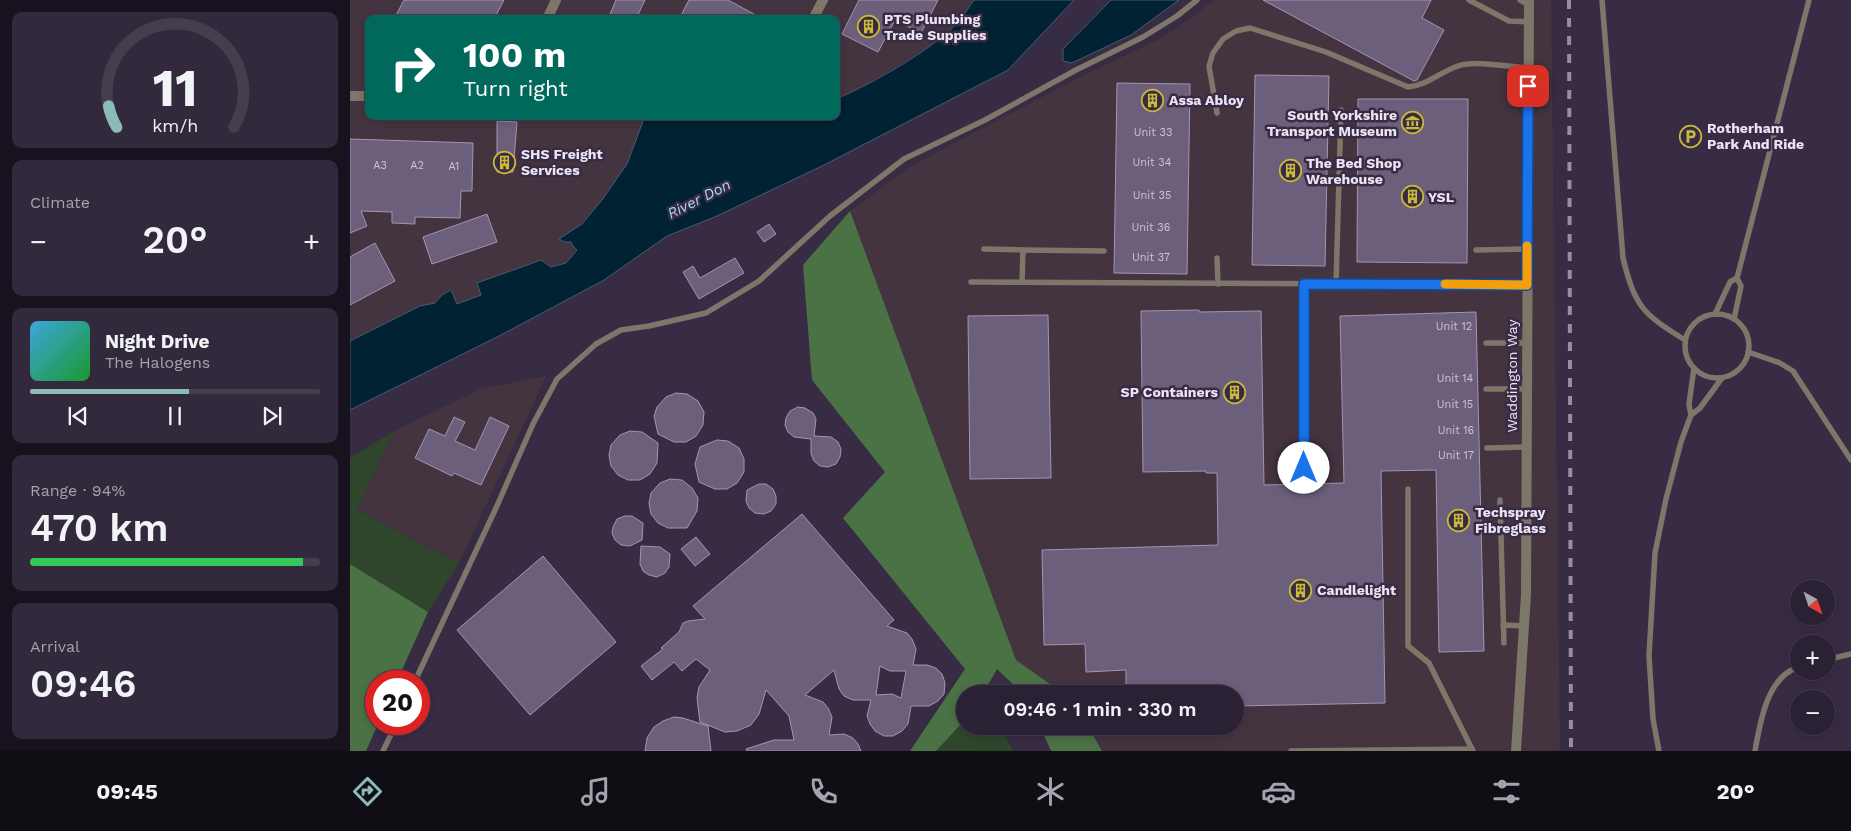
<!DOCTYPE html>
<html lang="en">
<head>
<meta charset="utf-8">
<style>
	:root { --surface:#2a2134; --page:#32293c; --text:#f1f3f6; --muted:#a5a3ac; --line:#463e4f; --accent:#8bbbb9 }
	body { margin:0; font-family:"Work Sans",sans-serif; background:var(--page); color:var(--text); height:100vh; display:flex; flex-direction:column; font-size:19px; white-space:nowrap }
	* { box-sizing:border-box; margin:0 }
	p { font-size:16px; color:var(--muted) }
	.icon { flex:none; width:28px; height:28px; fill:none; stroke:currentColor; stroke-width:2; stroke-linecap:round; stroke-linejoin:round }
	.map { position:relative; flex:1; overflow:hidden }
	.sheet { display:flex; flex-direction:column; gap:12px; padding:12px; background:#17121d; width:350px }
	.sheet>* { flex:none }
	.hud { position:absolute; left:15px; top:15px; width:475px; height:105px; border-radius:10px; box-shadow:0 2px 8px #0003,0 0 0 1px var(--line); background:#00695c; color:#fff; overflow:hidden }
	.needle { width:32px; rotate:140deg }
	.fabs { position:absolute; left:1440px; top:580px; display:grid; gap:10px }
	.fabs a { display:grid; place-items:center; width:45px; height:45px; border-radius:50%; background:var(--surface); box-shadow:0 2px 8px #0003,0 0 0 1px var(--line); font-size:25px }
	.speed { position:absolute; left:15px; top:670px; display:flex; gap:10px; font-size:25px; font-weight:700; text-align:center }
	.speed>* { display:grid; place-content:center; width:65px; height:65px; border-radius:50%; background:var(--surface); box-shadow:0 2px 8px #0003,0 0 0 1px var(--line); line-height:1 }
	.speed .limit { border:8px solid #d22; background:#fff; color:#111 }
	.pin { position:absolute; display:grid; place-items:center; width:42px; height:42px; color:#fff; margin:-21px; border-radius:10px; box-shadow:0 2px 8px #0006 }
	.me { position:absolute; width:55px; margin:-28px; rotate:0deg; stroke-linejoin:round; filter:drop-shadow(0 0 4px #0008) }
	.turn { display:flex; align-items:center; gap:18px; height:105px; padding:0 15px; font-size:22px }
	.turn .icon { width:65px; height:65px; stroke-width:2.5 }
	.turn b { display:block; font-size:35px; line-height:42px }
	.big { font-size:38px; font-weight:600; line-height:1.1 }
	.sheet .widget { flex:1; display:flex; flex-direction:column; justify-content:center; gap:8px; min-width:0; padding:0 18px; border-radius:10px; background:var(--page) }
	.sheet .dial { align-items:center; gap:0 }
	.dial svg { height:130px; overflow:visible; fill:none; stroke:var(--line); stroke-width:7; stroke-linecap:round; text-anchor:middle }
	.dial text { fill:var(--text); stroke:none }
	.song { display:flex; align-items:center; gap:15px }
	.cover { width:60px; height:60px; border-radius:8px; background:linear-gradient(135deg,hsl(200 70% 55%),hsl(130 70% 35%)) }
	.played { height:5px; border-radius:2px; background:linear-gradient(90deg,var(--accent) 55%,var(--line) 55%) }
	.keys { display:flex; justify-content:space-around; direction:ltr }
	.heat { display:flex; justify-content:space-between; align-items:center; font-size:28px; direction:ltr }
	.charge { height:8px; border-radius:4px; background:linear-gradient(90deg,#34c759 94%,var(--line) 0) }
	.trip { position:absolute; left:606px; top:685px; width:288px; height:50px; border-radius:25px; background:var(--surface); box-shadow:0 2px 8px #0003,0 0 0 1px var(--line); font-weight:600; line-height:50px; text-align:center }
	.menu { display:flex; height:80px; justify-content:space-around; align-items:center; background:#110d15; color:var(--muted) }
	.menu .icon { width:35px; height:35px }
	.menu .current { color:var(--accent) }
	.menu b { font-size:22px; color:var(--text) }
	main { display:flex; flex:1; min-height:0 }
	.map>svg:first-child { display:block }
	.industrial { fill:#443440 }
	.green { fill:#2f452c }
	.forest { fill:#4b7245 }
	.water { fill:#012233; stroke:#475c6d }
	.building { fill:#6c5f7b; stroke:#a395b3; fill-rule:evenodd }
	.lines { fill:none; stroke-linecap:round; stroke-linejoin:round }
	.lane { stroke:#7d776a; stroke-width:5.5 }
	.street { stroke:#7d776a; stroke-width:10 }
	.rail { stroke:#978ea2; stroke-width:4; stroke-dasharray:9 9; stroke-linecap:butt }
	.route-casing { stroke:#114b97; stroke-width:12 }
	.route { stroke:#1a73e8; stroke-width:9 }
	.slow { stroke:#f59e0b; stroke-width:9 }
	.labels { text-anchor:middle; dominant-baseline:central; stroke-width:5; stroke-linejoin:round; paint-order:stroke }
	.number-label { font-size:11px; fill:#cbc3d6 }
	.poi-label { font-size:14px; font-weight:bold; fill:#ebe4f4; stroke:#382c45; text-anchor:start }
	.street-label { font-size:14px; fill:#ebe4f4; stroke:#382c45 }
	.water-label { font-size:15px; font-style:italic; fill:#a6d8f6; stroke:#382c45 }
</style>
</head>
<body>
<main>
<section class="sheet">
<div class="widget dial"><svg viewBox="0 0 100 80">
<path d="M14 69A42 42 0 1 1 86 69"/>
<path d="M14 69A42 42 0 0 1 9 56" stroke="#8bbbb9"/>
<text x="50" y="56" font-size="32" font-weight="700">11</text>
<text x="50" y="72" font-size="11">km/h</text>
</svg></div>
<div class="widget"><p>Climate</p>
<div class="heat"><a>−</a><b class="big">20°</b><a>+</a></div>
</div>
<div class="widget">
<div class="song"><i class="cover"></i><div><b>Night Drive</b><p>The Halogens</p></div></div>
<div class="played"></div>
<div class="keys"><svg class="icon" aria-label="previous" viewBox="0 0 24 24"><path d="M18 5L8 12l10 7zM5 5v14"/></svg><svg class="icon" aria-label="pause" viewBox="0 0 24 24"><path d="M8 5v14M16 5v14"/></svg><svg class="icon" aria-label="next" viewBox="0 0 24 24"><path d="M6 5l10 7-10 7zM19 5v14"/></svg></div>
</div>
<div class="widget"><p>Range · 94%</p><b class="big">470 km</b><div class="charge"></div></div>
<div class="widget"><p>Arrival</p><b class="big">09:46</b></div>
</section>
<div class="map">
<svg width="1501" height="751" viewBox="0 0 1501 751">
	<rect width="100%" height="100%" fill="#382c45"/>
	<g class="industrial">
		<polygon points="0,0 624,0 608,23 575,50 501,93 486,99 486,19 19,19 19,116 295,116 277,164 252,200 231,224 210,239 222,242 228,250 216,263 201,267 191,260 127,283 131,295 107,304 102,291 92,295 85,303 70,306 0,341"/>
		<polygon points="865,0 1201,0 1210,751 752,751 738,726 885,726 885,694 714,694 666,660 500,211 559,167 734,75 814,37"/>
		<polygon points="196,376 109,563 7,510 44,431 131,389"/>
	</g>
	<g class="green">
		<polygon points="44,431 7,510 109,563 78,612 0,564 0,458"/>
		<polygon points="615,720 615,726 651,726 663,751 586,751"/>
	</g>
	<g class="forest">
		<polygon points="500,211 666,660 714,694 673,694 647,669 633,694 615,694 615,720 586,751 560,751 615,669 493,518 535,472 462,380 453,265"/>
		<polygon points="0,564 78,612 47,681 26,681 26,724 28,724 16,751 0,751"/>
		<polygon points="690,726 738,726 752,751 701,751"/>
	</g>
	<g class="water">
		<path d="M624,0H724L658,70L474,165L367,216L317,236L254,280L151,335L0,410V341L70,306L85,303L92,295L101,290L107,304L131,295L127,283L191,260L201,267L216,263L227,250L223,246L221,242H215L209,239L232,224L252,200L277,164L295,116H486V99C520,85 584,49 608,22C614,16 619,7 624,0Z"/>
		<polygon points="761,0 829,0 781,35 722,63 713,61 713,49"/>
	</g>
	<g class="building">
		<polygon points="54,0 154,0 144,19 44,19"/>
		<polygon points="266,0 295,0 286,19 258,19"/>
		<polygon points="339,0 378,0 413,19 329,19"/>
		<polygon points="509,0 588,0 571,33 545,20 528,52 492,34"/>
		<polygon points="913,0 1081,0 1072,18 1094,30 1067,80 1064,81"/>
		<polygon points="905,75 979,76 975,266 902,265"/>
		<polygon points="767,83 840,84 837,274 764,273"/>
		<polygon points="1008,99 1118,99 1117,263 1007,262"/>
		<polygon points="147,121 167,122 163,172 147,172"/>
		<polygon points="0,139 123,143 122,191 111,191 110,218 65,217 65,224 42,223 42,212 11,211 17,226 0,233"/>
		<polygon points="137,214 147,242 82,264 73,237"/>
		<polygon points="419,224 426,234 414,242 407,232"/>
		<polygon points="25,243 45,281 0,305 0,257"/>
		<polygon points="385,258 394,273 349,299 333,272 343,266 350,278"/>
		<polygon points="849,310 849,312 911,311 914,485 994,483 990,316 1126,312 1134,651 1089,652 1086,470 1031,471 1035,703 885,706 885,694 776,694 776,670 736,672 735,644 694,645 692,550 868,545 867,473 856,473 856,471 793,472 791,311"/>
		<polygon points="698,315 701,478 620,479 618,316"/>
		<polygon points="326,393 337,394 348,401 354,412 353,425 346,436 336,442 324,442 308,434 304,416 307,407 316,397"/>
		<polygon points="448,407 455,408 463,413 466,419 464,436 481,437 488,442 491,449 490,457 486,464 478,467 470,466 464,461 461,454 461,439 444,437 438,432 435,425 436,418 440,411"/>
		<polygon points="104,417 115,422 105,441 125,450 140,417 159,426 131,485 104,473 102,476 65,458 79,429 95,436"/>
		<polygon points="280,431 292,432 308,443 307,463 300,474 290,480 278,480 268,475 261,466 259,455 261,445 270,435"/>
		<polygon points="367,440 378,441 389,448 394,459 394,472 387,483 377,489 365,489 349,482 345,464 350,447"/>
		<polygon points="320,479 332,480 342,488 348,498 347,511 337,528 318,528 308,523 301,514 299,503 301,493 310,483"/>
		<polygon points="409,484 416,484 423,489 426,496 426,504 421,511 414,514 405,513 399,508 396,501 397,490"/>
		<path d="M452,514L544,620L537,626L557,633L562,639L566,649L563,665H577L586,668L592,674L595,683L594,694L588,701L579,706H561L558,724L552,731L543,736H534L525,731L520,724L517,716L521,700H503L494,696L489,689L484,670L455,695L473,702L478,708L482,717L479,735L494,734L503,738L508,744L511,751H397L396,749L424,740H444L439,716L416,690L409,714L401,725L387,731L375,732L350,722L347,698L349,687L360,670L346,659L332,671L324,662L302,680L291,666L313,649L311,648L329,632L333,623L338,621L355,619L343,606ZM530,666L540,671H556L551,698L542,694L526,695Z"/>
		<polygon points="275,516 282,516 293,523 292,540 280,546 271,545 265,540 262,533 263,527 267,519"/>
		<polygon points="346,537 360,554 345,566 331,549"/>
		<polygon points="291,546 310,547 320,554 319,567 315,573 307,577 299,575 293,571 290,564"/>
		<polygon points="193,556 266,642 180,715 107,630"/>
		<polygon points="324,717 333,718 358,726 361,751 295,751 297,738 304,727 313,721"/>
	</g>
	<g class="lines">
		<g class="lane">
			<polyline points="1119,0 1159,21 1179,22"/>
			<polyline points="1170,0 1179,5"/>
			<path d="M1252,0L1273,258C1285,307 1293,314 1335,340"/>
			<path d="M867,113L859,66L863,53L873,39L886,31L900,28L976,52L1058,87C1078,85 1090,72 1108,66C1127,60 1158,67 1178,68"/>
			<polyline points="634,249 673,250 672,282"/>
			<polyline points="673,250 754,251"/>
			<polyline points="1126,250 1177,249"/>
			<polyline points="867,258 868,284"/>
			<polyline points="621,282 1177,285"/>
			<polyline points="986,284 991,110"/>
			<polyline points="1365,314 1380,282 1387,278"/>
			<circle cx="1367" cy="346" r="32"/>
			<polyline points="1384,319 1391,286 1387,278 1459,0"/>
			<polyline points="1136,343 1176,343"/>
			<polyline points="1398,352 1430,363 1443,371 1501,460"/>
			<polyline points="1136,389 1176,389"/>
			<polyline points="1341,415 1350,408 1372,378"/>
			<polyline points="1137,448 1176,447"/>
			<polyline points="954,468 954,284"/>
			<polyline points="1058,489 1058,646 1079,663 1123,751"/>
			<polyline points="1150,500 1154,643"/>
			<polyline points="1153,625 1175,626"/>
			<polyline points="1476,660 1501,654"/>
			<polyline points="65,681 146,508 183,424 207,379 246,344 271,330 299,326 356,313 409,281 480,216 554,159 635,120 726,70 793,37 827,16 847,0"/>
			<polyline points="33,751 46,724"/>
			<polyline points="941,751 1122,749"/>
			<polyline points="1309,751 1303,719 1299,656 1305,553 1316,499 1331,442 1341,415 1339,404 1344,368"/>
			<path d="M1405,751C1410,723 1417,676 1449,667"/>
		</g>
		<g class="street">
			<polyline points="197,19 206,0"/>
			<polyline points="463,19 473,0"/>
			<polyline points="0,96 19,96"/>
			<polyline points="1166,751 1176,594 1179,0"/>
		</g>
		<polyline class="rail" points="1219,0 1221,751"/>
	</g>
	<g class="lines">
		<defs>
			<polyline id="route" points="954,468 954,284 1177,285 1178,86"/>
		</defs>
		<use href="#route" class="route-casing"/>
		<use href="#route" class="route"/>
		<polyline class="slow" points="1095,284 1177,285 1177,246"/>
	</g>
	<defs>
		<symbol id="building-ring" viewBox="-11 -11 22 22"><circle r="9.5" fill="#382c45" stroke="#cbb939" stroke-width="1.5"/><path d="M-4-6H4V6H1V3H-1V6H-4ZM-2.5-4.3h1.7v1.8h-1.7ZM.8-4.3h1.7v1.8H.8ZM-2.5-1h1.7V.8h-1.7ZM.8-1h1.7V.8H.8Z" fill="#cbb939"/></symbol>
		<symbol id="museum-ring" viewBox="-11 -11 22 22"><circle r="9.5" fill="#382c45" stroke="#cbb939" stroke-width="1.5"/><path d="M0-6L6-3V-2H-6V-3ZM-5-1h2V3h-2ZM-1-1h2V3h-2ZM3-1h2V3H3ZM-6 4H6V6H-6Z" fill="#cbb939"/></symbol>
		<symbol id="parking-ring" viewBox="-11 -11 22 22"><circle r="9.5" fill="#382c45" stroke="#cbb939" stroke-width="1.5"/><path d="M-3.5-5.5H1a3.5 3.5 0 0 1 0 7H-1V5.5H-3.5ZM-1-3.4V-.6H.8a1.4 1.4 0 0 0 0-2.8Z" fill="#cbb939"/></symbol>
	</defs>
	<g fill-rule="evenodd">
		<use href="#building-ring" x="506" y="14" width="25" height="25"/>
		<use href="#building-ring" x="790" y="88" width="25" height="25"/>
		<use href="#museum-ring" x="1050" y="110" width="25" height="25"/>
		<use href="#parking-ring" x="1328" y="124" width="25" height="25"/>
		<use href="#building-ring" x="142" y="150" width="25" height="25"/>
		<use href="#building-ring" x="928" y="158" width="25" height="25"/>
		<use href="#building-ring" x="1050" y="184" width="25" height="25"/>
		<use href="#building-ring" x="872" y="380" width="25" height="25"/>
		<use href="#building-ring" x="1096" y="508" width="25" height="25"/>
		<use href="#building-ring" x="938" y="578" width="25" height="25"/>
	</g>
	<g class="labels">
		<g class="number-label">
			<text x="803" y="132">Unit 33</text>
			<text x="802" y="162">Unit 34</text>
			<text x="30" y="165">A3</text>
			<text x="67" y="165">A2</text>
			<text x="104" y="166">A1</text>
			<text x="802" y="195">Unit 35</text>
			<text x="801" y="227">Unit 36</text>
			<text x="801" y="257">Unit 37</text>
			<text x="1104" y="326">Unit 12</text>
			<text x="1105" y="378">Unit 14</text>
			<text x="1105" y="404">Unit 15</text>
			<text x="1106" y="430">Unit 16</text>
			<text x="1106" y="455">Unit 17</text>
		</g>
		<g class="poi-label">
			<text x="534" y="19">PTS Plumbing<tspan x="534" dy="16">Trade Supplies</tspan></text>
			<text x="819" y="100">Assa Abloy</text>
			<text x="1047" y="115" text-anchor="end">South Yorkshire<tspan x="1047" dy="16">Transport Museum</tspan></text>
			<text x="1357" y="128">Rotherham<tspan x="1357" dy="16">Park And Ride</tspan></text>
			<text x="171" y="154">SHS Freight<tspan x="171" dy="16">Services</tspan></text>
			<text x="956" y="163">The Bed Shop<tspan x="956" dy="16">Warehouse</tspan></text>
			<text x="1078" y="197">YSL</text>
			<text x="868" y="392" text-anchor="end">SP Containers</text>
			<text x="1125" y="512">Techspray<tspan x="1125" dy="16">Fibreglass</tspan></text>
			<text x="967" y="590">Candlelight</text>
		</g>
		<g class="street-label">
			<text transform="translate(1162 376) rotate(-90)">Waddington Way</text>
		</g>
		<g class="water-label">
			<text transform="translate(349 199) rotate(-27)">River Don</text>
		</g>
	</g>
</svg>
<div class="fabs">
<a><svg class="needle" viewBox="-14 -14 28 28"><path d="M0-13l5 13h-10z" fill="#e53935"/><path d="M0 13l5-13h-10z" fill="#a5a3ac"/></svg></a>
<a>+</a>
<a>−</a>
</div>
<div class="speed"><div class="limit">20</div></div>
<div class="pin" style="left:1178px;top:86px;background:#d93025"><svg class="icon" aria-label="arrive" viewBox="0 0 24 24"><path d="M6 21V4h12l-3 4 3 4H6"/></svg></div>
<svg class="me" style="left:954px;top:468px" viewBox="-20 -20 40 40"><circle r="19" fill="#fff"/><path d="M0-13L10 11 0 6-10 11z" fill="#1a73e8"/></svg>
<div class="trip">09:46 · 1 min · 330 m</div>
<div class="hud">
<div class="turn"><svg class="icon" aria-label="right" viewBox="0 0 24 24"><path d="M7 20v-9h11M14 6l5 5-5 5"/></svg><div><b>100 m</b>Turn right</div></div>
</div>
</div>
</main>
<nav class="menu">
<b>09:45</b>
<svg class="icon current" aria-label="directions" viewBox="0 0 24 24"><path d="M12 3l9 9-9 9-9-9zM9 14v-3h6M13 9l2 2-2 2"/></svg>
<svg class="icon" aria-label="music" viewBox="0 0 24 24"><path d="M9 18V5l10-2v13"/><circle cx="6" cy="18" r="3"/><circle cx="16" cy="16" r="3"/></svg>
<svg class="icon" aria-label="phone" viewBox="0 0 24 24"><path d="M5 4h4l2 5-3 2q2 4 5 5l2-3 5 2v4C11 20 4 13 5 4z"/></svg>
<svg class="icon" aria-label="climate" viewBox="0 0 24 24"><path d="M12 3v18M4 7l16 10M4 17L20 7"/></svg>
<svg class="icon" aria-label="car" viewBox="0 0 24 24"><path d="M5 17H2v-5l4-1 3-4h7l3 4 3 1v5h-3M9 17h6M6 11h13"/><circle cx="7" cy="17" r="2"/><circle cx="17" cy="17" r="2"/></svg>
<svg class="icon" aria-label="filters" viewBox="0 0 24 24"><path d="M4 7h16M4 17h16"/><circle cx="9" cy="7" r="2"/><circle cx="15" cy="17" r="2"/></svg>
<b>20°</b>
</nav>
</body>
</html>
